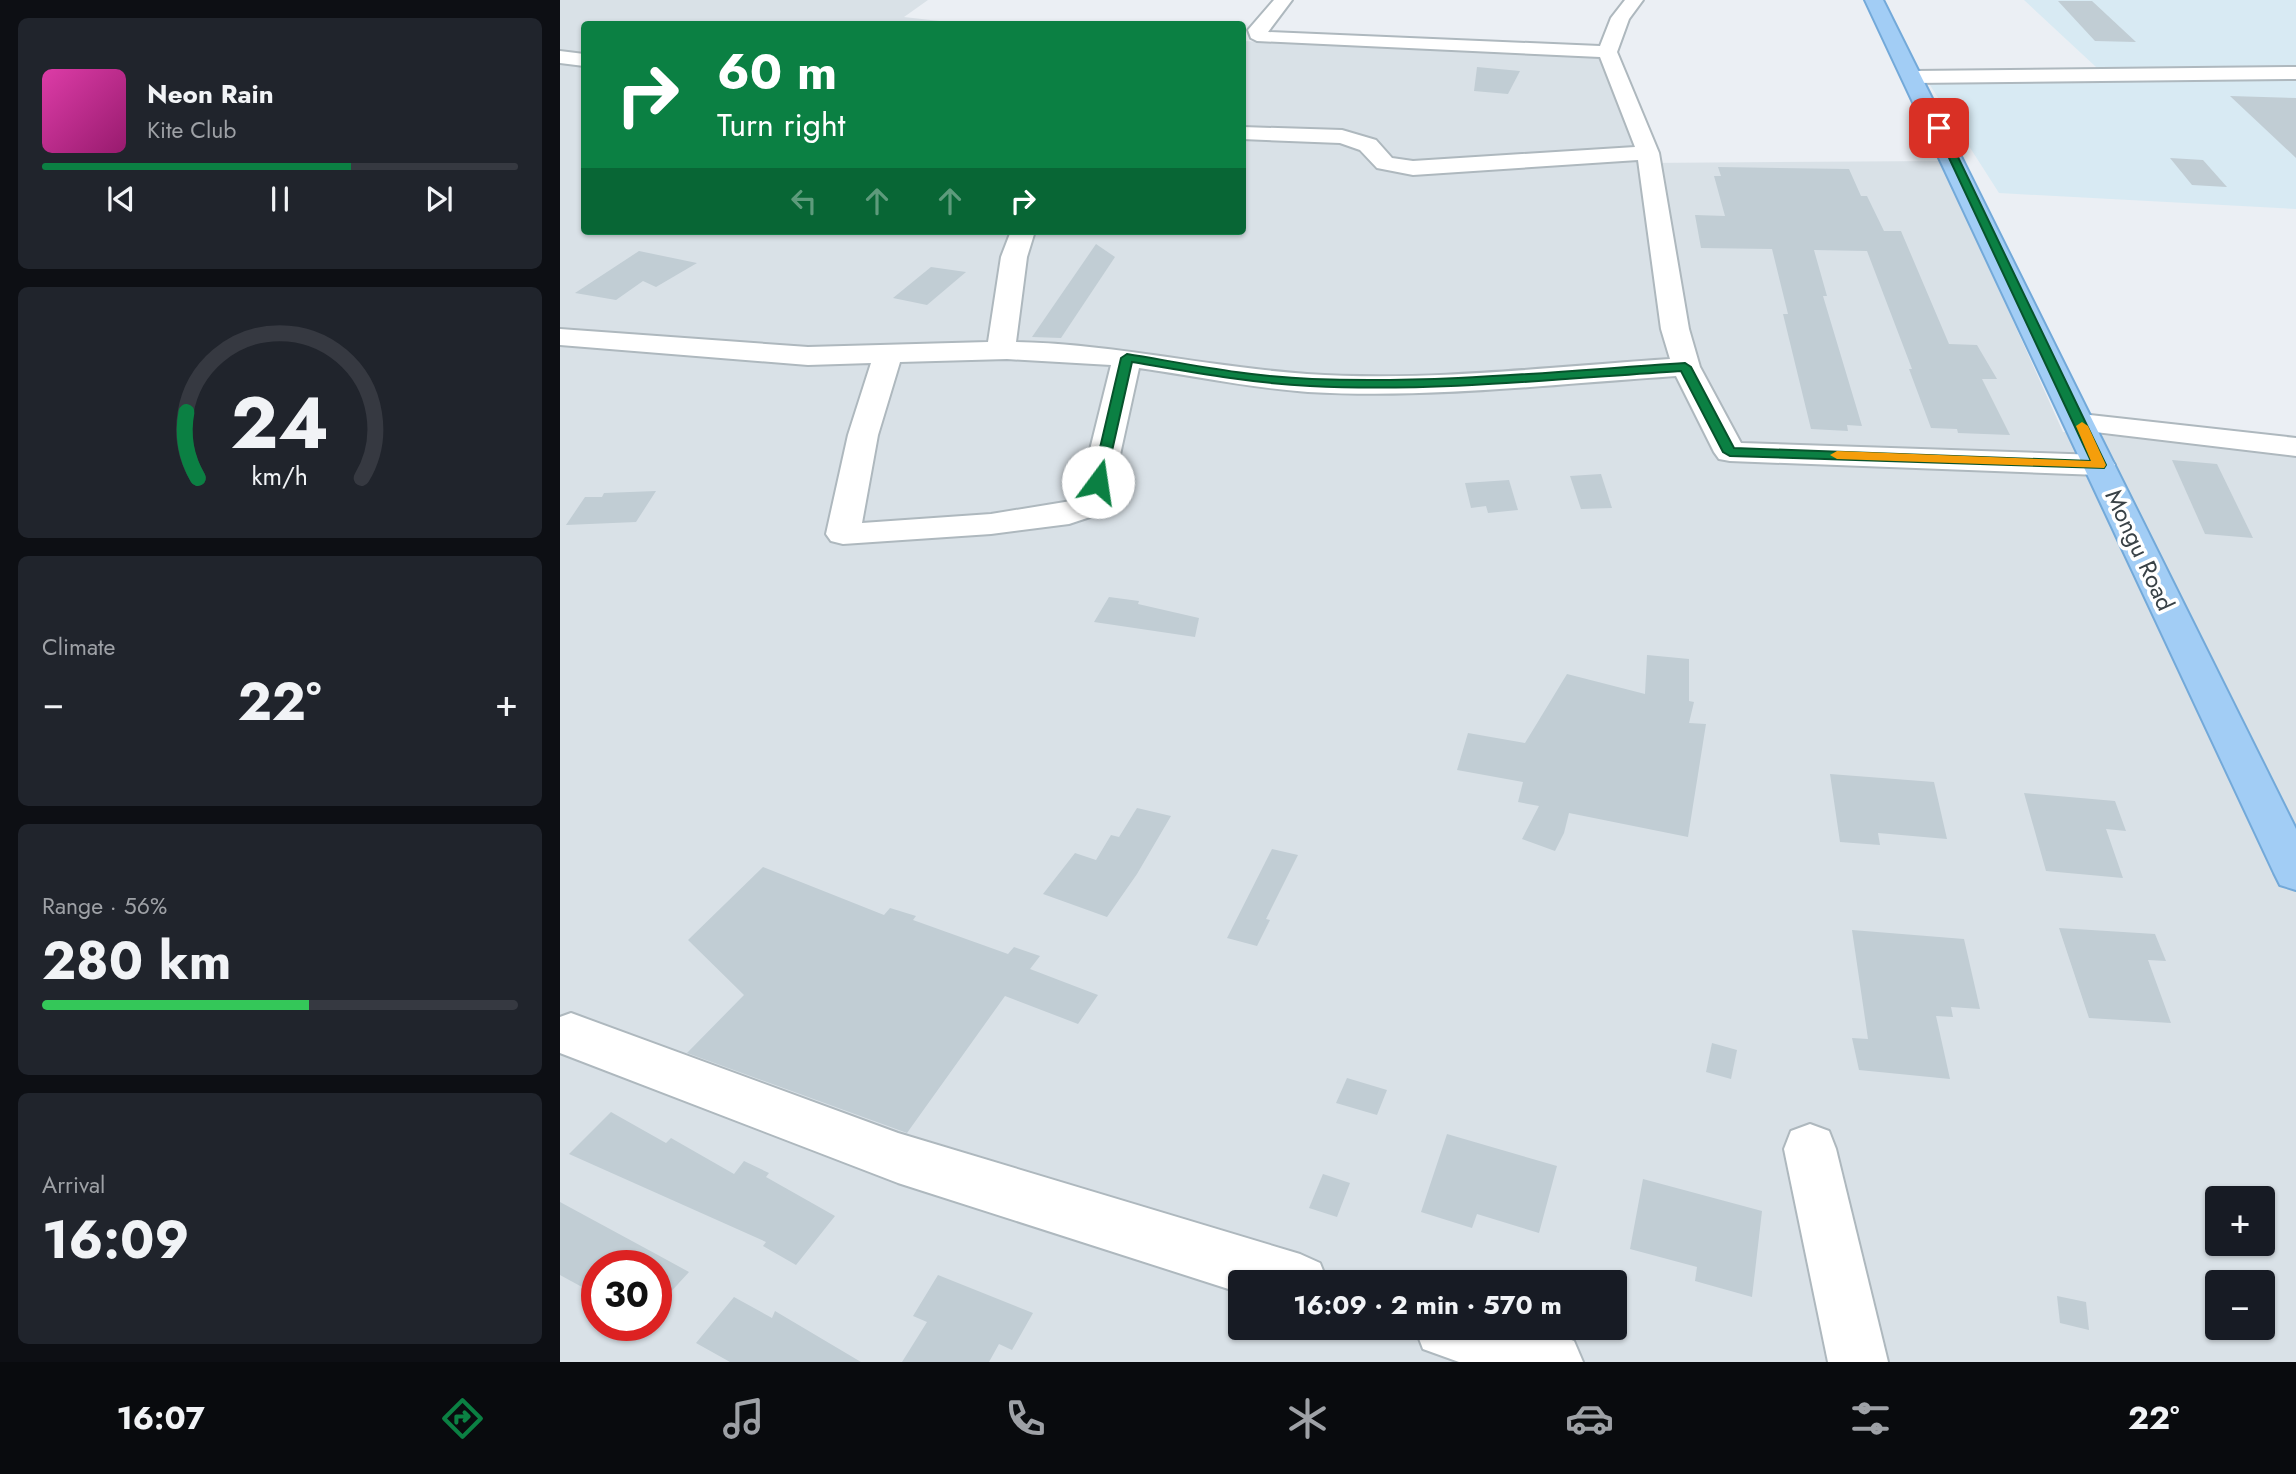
<!DOCTYPE html>
<html lang="en">
<head>
<meta charset="utf-8">
<style>
	:root { --surface:#171b24; --page:#20242c; --text:#f1f3f6; --muted:#9ea1a6; --line:#363941; --accent:#0b8043 }
	body { margin:0; font-family:Jost,sans-serif; background:var(--page); color:var(--text); height:100vh; display:flex; flex-direction:column; font-size:26px; white-space:nowrap }
	* { box-sizing:border-box; margin:0 }
	p { font-size:23px; color:var(--muted) }
	.icon { flex:none; width:38px; height:38px; fill:none; stroke:currentColor; stroke-width:2; stroke-linecap:round; stroke-linejoin:round }
	.map { position:relative; flex:1; overflow:hidden }
	.panel { display:flex; flex-direction:column; gap:18px; padding:18px; background:#0d0f14; width:560px }
	.panel>* { flex:none }
	.banner { position:absolute; left:21px; top:21px; width:665px; height:214px; border-radius:7px; box-shadow:0 2px 5px #0004; background:#0b8043; color:#fff; overflow:hidden }
	.fabs { position:absolute; left:1645px; top:1186px; display:grid; gap:14px }
	.fabs a { display:grid; place-items:center; width:70px; height:70px; border-radius:7px; background:var(--surface); box-shadow:0 2px 5px #0004; font-size:35px }
	.speed { position:absolute; left:21px; top:1250px; display:flex; gap:14px; font-size:35px; font-weight:700; text-align:center }
	.speed>* { display:grid; place-content:center; width:91px; height:91px; border-radius:50%; background:var(--surface); box-shadow:0 2px 5px #0004; line-height:1 }
	.speed .limit { border:10px solid #d22; background:#fff; color:#111 }
	.pin { position:absolute; display:grid; place-items:center; width:60px; height:60px; color:#fff; margin:-30px; border-radius:14px; box-shadow:0 4px 10px #0006 }
	.me { position:absolute; width:77px; margin:-38px; rotate:14deg; stroke-linejoin:round; filter:drop-shadow(0 0 5px #0008) }
	.turn { display:flex; align-items:center; gap:24px; height:147px; padding:0 21px; font-size:32px }
	.turn .icon { width:91px; height:91px; stroke-width:2.5 }
	.turn b { display:block; font-size:49px; line-height:60px }
	.lanes { display:flex; align-items:center; height:66px; padding:0 21px; background:#0003; justify-content:center; gap:35px; direction:ltr }
	.lanes .off { opacity:.35 }
	.big { font-size:52px; font-weight:700; line-height:1.1 }
	.panel .tile { flex:1; display:flex; flex-direction:column; justify-content:center; gap:10px; min-width:0; padding:0 24px; border-radius:10px; background:var(--page) }
	.panel .dial { align-items:center; gap:0 }
	.dial svg { height:182px; overflow:visible; fill:none; stroke:var(--line); stroke-width:7; stroke-linecap:round; text-anchor:middle }
	.dial text { fill:var(--text); stroke:none }
	.song { display:flex; align-items:center; gap:21px }
	.cover { width:84px; height:84px; border-radius:10px; background:linear-gradient(135deg,hsl(320 70% 55%),hsl(320 70% 35%)) }
	.played { height:7px; border-radius:4px; background:linear-gradient(90deg,var(--accent) 65%,var(--line) 65%) }
	.keys { display:flex; justify-content:space-around; direction:ltr }
	.heat { display:flex; justify-content:space-between; align-items:center; font-size:38px; direction:ltr }
	.charge { height:10px; border-radius:5px; background:linear-gradient(90deg,#34c759 56%,var(--line) 0) }
	.trip { position:absolute; left:668px; top:1270px; width:399px; height:70px; border-radius:7px; background:var(--surface); box-shadow:0 2px 5px #0004; font-weight:700; line-height:70px; text-align:center }
	.menu { display:flex; height:112px; justify-content:space-around; align-items:center; background:#090b0e; color:var(--muted) }
	.menu .icon { width:49px; height:49px }
	.menu .on { color:var(--accent) }
	.menu b { font-size:32px; color:var(--text) }
	main { display:flex; flex:1; min-height:0 }
	.map>svg:first-child { display:block }
	.residential { fill:#d9e1e7; fill-rule:evenodd }
	.commercial { fill:#d8eaf3 }
	.building { fill:#c1cdd4 }
	.lines { fill:none; stroke-linecap:round; stroke-linejoin:round }
	.minor-casing { stroke:#aeb8be; stroke-width:4 }
	.major-casing { stroke:#73a9d9; stroke-width:4 }
	.minor { fill:#fff; fill-rule:evenodd }
	.major { fill:#a2cdf5; fill-rule:evenodd }
	.route { fill:#0b8043; stroke:#07532c; stroke-width:2 }
	.slow { fill:#f59e0b }
	.labels { text-anchor:middle; dominant-baseline:central; stroke-width:7; stroke-linejoin:round; paint-order:stroke }
	.street-label { font-size:24px; fill:#394247; stroke:#fff }
</style>
</head>
<body>
<main>
<section class="panel">
<div class="tile">
<div class="song"><i class="cover"></i><div><b>Neon Rain</b><p>Kite Club</p></div></div>
<div class="played"></div>
<div class="keys"><svg class="icon" aria-label="previous" viewBox="0 0 24 24"><path d="M18 5L8 12l10 7zM5 5v14"/></svg><svg class="icon" aria-label="pause" viewBox="0 0 24 24"><path d="M8 5v14M16 5v14"/></svg><svg class="icon" aria-label="next" viewBox="0 0 24 24"><path d="M6 5l10 7-10 7zM19 5v14"/></svg></div>
</div>
<div class="tile dial"><svg viewBox="0 0 100 80">
<path d="M14 69A42 42 0 1 1 86 69"/>
<path d="M14 69A42 42 0 0 1 9 40" stroke="#0b8043"/>
<text x="50" y="56" font-size="32" font-weight="700">24</text>
<text x="50" y="72" font-size="11">km/h</text>
</svg></div>
<div class="tile"><p>Climate</p>
<div class="heat"><a>−</a><b class="big">22°</b><a>+</a></div>
</div>
<div class="tile"><p>Range · 56%</p><b class="big">280 km</b><div class="charge"></div></div>
<div class="tile"><p>Arrival</p><b class="big">16:09</b></div>
</section>
<div class="map">
<svg width="1736" height="1362" viewBox="0 0 1736 1362">
	<rect width="100%" height="100%" fill="#ebeff4"/>
	<path class="residential" d="M0,0H368L344,17L406,24H24V231H682L683,41L1038,56L1083,163L1381,161L1503,432L1736,451V1362H0ZM1657,1199H1703V1244H1657ZM37,1265H96V1325H37ZM681,1283H1055V1328H681ZM1657,1283H1703V1328H1657Z"/>
	<polygon class="commercial" points="1464,0 1736,0 1736,209 1439,193 1368,82 1550,80"/>
	<g class="building">
		<polygon points="1498,1 1532,1 1576,42 1535,41"/>
		<polygon points="917,67 960,71 948,94 914,91"/>
		<polygon points="1670,96 1736,98 1736,158"/>
		<polygon points="1610,158 1643,160 1667,187 1632,185"/>
		<polygon points="1158,167 1289,169 1301,196 1307,196 1324,231 1341,231 1389,344 1417,345 1437,379 1422,379 1450,435 1398,433 1397,429 1371,428 1349,369 1352,369 1307,251 1254,250 1267,296 1263,296 1302,426 1287,425 1288,431 1251,429 1223,314 1228,314 1212,249 1141,248 1135,215 1165,216 1154,176 1161,176"/>
		<polygon points="536,244 555,257 501,338 472,337"/>
		<polygon points="79,251 137,263 96,287 83,281 56,300 15,293"/>
		<polygon points="371,267 406,272 367,305 333,298"/>
		<polygon points="1612,460 1657,464 1693,538 1645,534"/>
		<polygon points="1041,474 1052,508 1021,509 1010,476"/>
		<polygon points="949,480 958,510 928,513 926,506 911,508 905,483"/>
		<polygon points="96,491 76,522 6,525 25,497 42,497 44,493"/>
		<polygon points="549,597 579,601 578,604 639,618 635,637 534,622"/>
		<polygon points="1087,655 1129,659 1129,701 1134,702 1129,723 1146,724 1128,837 1009,813 1004,833 995,851 962,839 979,806 958,802 963,782 897,770 908,733 965,743 1007,674 1085,694"/>
		<polygon points="1270,774 1374,782 1387,839 1318,833 1320,845 1280,842"/>
		<polygon points="1464,793 1555,801 1566,831 1546,829 1563,878 1486,871"/>
		<polygon points="577,808 611,816 577,874 547,917 483,894 515,853 536,860 551,835 559,837"/>
		<polygon points="712,849 738,855 706,919 710,920 697,946 667,938"/>
		<polygon points="203,867 324,915 330,908 356,916 353,920 448,954 454,947 480,956 470,969 538,995 518,1024 445,996 347,1133 127,1053 184,995 128,940"/>
		<polygon points="1499,928 1595,934 1606,961 1588,960 1611,1023 1529,1018"/>
		<polygon points="1292,930 1404,939 1420,1009 1391,1007 1393,1017 1376,1016 1390,1079 1299,1070 1292,1038 1308,1039"/>
		<polygon points="1152,1043 1177,1050 1171,1079 1146,1072"/>
		<polygon points="787,1078 827,1090 817,1115 776,1103"/>
		<polygon points="51,1112 106,1143 111,1138 174,1174 184,1161 209,1173 206,1177 275,1216 236,1265 203,1246 206,1242 9,1154"/>
		<polygon points="887,1134 997,1166 979,1233 917,1214 912,1228 861,1212"/>
		<polygon points="763,1174 790,1183 777,1217 749,1208"/>
		<polygon points="1083,1179 1202,1211 1192,1297 1135,1281 1137,1267 1070,1249"/>
		<polygon points="0,1202 96,1254 129,1272 96,1308 96,1265 37,1265 37,1270 22,1287 0,1275"/>
		<polygon points="378,1275 473,1313 452,1350 439,1344 429,1362 342,1362 367,1322 353,1316"/>
		<polygon points="1497,1296 1526,1302 1529,1330 1500,1323"/>
		<polygon points="174,1297 212,1318 215,1311 301,1362 170,1362 136,1343"/>
	</g>
	<g class="lines">
		<defs>
			<g id="minor">
				<path d="M714,0H732L708,32L1040,46L1051,18L1065,0H1083L1069,19L1057,52L1099,153L1129,329L1140,367L1181,443L1539,455L1550,458L1555,465L1550,472L1539,475L1170,461L1159,459L1154,452L1116,376C994,384 871,399 748,392C691,388 635,376 579,368L554,482L536,515L509,524L431,534L283,544L271,541L266,534L288,435L311,363L248,365L0,345V329L248,347L428,342L441,257L451,231H475L467,257L456,342C554,344 649,367 747,374C868,382 989,367 1110,359L1101,329L1078,160L853,175L817,168L800,150L780,143L682,139V127L782,130L816,140L832,158L853,161L1075,147L1040,57L697,41L691,38L688,30ZM447,359L551,365L522,482L511,501L431,514L302,523L318,435L340,362Z"/>
				<polygon points="0,51 24,54 24,66 0,63"/>
				<polygon points="1736,67 1736,79 1353,83 1346,81 1343,77 1346,73 1353,71"/>
				<polygon points="1521,414 1736,438 1736,456 1510,429 1506,423 1510,417"/>
				<polygon points="11,1013 338,1133 740,1254 760,1263 768,1283 681,1283 681,1293 338,1183 0,1053 0,1017"/>
				<polygon points="1250,1124 1269,1131 1276,1149 1328,1362 1268,1362 1224,1149 1231,1131"/>
				<polygon points="855,1328 980,1328 1014,1341 1023,1362 899,1362 863,1349"/>
			</g>
			<polygon id="major" points="1305,0 1323,0 1736,829 1736,890 1720,885 1714,873"/>
		</defs>
		<use href="#minor" class="minor-casing"/>
		<use href="#major" class="major-casing"/>
		<use href="#minor" class="minor"/>
		<use href="#major" class="major"/>
	</g>
	<path class="route" d="M1379,125L1384,128L1546,465L1544,468L1170,456L1163,452L1121,371C998,379 874,392 750,386C690,383 631,372 572,362L545,482L538,486L532,482L561,358L567,354C628,364 690,377 752,379C876,384 1001,371 1125,363L1131,367L1174,448L1531,461L1375,128Z"/>
	<polygon class="slow" points="1522,422 1528,426 1546,465 1544,468 1277,459 1270,455 1277,451 1531,461 1516,426"/>
	<g class="labels">
		<g class="street-label">
			<text transform="translate(1580 550) rotate(65)">Mongu Road</text>
		</g>
	</g>
</svg>
<div class="fabs">
<a>+</a>
<a>−</a>
</div>
<div class="speed"><div class="limit">30</div></div>
<div class="pin" style="left:1379px;top:128px;background:#d93025"><svg class="icon" aria-label="arrive" viewBox="0 0 24 24"><path d="M6 21V4h12l-3 4 3 4H6"/></svg></div>
<svg class="me" style="left:538px;top:482px" viewBox="-20 -20 40 40"><circle r="19" fill="#fff"/><path d="M0-13L10 11 0 6-10 11z" fill="#0b8043"/></svg>
<div class="trip">16:09 · 2 min · 570 m</div>
<div class="banner">
<div class="turn"><svg class="icon" aria-label="right" viewBox="0 0 24 24"><path d="M7 20v-9h11M14 6l5 5-5 5"/></svg><div><b>60 m</b>Turn right</div></div>
<div class="lanes"><svg class="icon off" aria-label="left" viewBox="0 0 24 24"><path d="M17 20v-9H6M10 6l-5 5 5 5"/></svg><svg class="icon off" aria-label="ahead" viewBox="0 0 24 24"><path d="M12 20V5M6 11l6-6 6 6"/></svg><svg class="icon off" aria-label="ahead" viewBox="0 0 24 24"><path d="M12 20V5M6 11l6-6 6 6"/></svg><svg class="icon" aria-label="right" viewBox="0 0 24 24"><path d="M7 20v-9h11M14 6l5 5-5 5"/></svg></div>
</div>
</div>
</main>
<nav class="menu">
<b>16:07</b>
<svg class="icon on" aria-label="directions" viewBox="0 0 24 24"><path d="M12 3l9 9-9 9-9-9zM9 14v-3h6M13 9l2 2-2 2"/></svg>
<svg class="icon" aria-label="music" viewBox="0 0 24 24"><path d="M9 18V5l10-2v13"/><circle cx="6" cy="18" r="3"/><circle cx="16" cy="16" r="3"/></svg>
<svg class="icon" aria-label="phone" viewBox="0 0 24 24"><path d="M5 4h4l2 5-3 2q2 4 5 5l2-3 5 2v4C11 20 4 13 5 4z"/></svg>
<svg class="icon" aria-label="climate" viewBox="0 0 24 24"><path d="M12 3v18M4 7l16 10M4 17L20 7"/></svg>
<svg class="icon" aria-label="car" viewBox="0 0 24 24"><path d="M5 17H2v-5l4-1 3-4h7l3 4 3 1v5h-3M9 17h6M6 11h13"/><circle cx="7" cy="17" r="2"/><circle cx="17" cy="17" r="2"/></svg>
<svg class="icon" aria-label="filters" viewBox="0 0 24 24"><path d="M4 7h16M4 17h16"/><circle cx="9" cy="7" r="2"/><circle cx="15" cy="17" r="2"/></svg>
<b>22°</b>
</nav>
</body>
</html>
